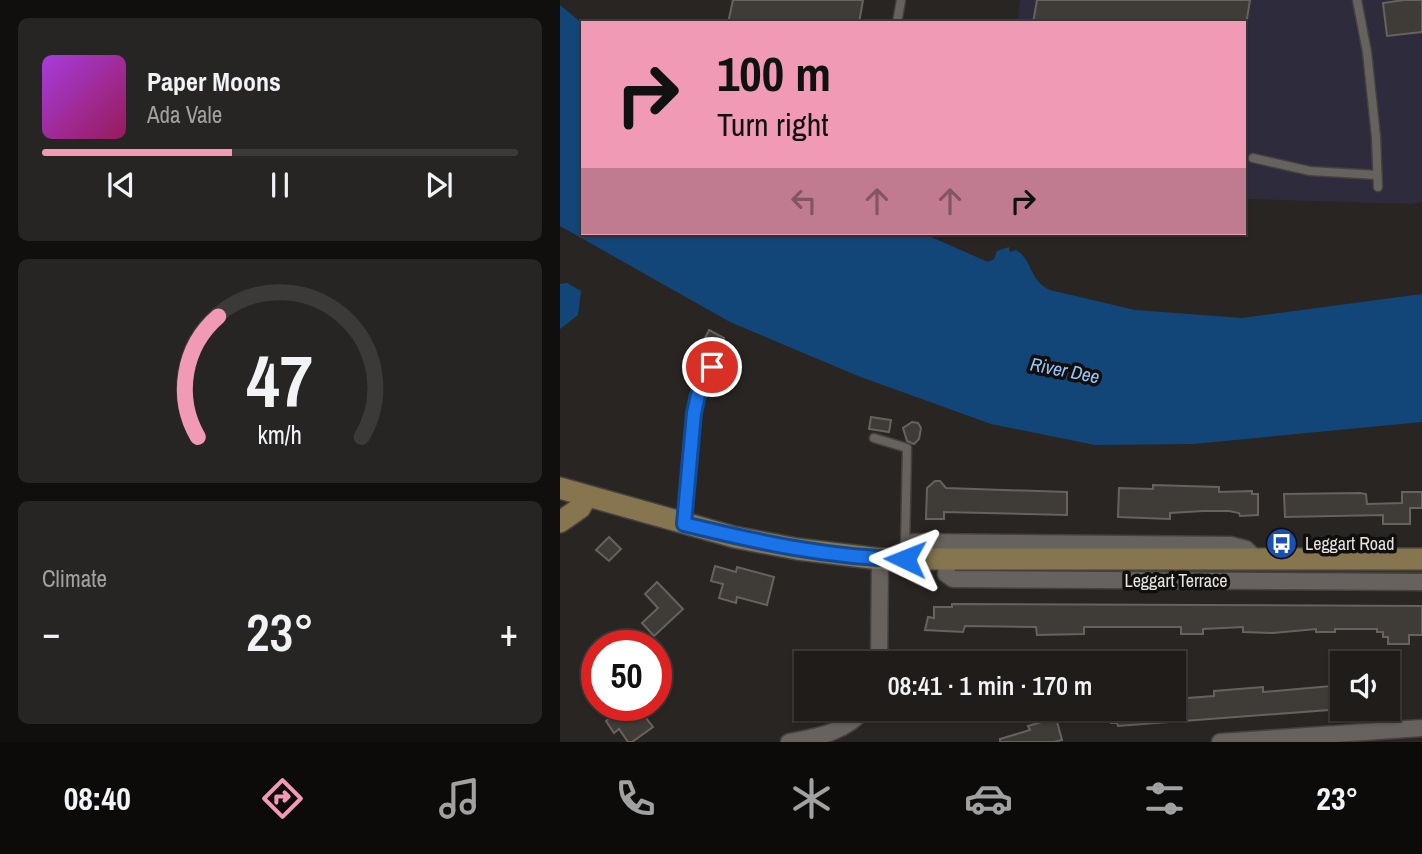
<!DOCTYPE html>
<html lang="en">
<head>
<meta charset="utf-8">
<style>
	:root { --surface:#1f1c1a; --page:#272523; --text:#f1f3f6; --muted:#a1a1a2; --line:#3c3a39; --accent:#f09ab5 }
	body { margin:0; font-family:"Archivo Narrow",sans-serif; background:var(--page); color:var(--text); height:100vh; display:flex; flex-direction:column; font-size:26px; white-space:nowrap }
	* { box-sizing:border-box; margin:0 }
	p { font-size:23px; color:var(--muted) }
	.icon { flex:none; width:38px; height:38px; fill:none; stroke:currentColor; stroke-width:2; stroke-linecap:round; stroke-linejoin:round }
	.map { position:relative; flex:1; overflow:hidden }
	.panel { display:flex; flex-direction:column; gap:18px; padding:18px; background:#110f0e; width:560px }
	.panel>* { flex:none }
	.top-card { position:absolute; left:21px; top:21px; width:665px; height:214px; border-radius:0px; box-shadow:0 2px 5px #0004,0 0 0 2px var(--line); background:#f09ab5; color:#111; overflow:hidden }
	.controls { position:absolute; left:770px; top:651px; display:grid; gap:14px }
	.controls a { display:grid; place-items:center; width:70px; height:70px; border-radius:0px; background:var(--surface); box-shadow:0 2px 5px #0004,0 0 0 2px var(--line); font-size:35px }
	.speed { position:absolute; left:21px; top:630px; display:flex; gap:14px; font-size:35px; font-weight:700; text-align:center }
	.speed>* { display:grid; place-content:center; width:91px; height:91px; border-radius:50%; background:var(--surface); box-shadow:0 2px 5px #0004,0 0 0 2px var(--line); line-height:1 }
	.speed .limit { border:10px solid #d22; background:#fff; color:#111 }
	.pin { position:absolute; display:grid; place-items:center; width:60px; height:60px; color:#fff; margin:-30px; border:4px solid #fff; border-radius:50%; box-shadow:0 2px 7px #0007 }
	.me { position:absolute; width:77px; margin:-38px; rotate:272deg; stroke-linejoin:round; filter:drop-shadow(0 0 5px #0008) }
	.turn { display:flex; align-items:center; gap:24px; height:147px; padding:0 21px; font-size:32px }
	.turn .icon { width:91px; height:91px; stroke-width:2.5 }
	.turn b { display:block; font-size:49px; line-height:60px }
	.lanes { display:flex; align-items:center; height:66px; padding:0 21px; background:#0003; justify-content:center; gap:35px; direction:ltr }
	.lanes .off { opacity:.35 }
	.big { font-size:52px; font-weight:600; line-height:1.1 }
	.panel .tile { flex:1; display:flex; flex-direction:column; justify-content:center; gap:10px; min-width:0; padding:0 24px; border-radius:10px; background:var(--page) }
	.panel .dial { align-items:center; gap:0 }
	.dial svg { height:182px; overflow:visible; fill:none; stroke:var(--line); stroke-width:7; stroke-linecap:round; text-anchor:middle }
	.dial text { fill:var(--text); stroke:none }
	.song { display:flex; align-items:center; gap:21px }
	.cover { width:84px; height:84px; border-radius:10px; background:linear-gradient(135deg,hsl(280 70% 55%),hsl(330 70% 35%)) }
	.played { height:7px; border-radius:4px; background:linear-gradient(90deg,var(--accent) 40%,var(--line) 40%) }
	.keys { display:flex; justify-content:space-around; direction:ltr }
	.heat { display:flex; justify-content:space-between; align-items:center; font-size:38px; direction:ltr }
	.trip { position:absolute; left:234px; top:651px; width:392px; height:70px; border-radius:0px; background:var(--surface); box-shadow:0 2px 5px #0004,0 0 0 2px var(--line); font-weight:600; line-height:70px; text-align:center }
	.tabs { display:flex; height:112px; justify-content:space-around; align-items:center; background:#0c0b0a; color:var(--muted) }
	.tabs .icon { width:49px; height:49px }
	.tabs .on { color:var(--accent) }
	.tabs b { font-size:32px; color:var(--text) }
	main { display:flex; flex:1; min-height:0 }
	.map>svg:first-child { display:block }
	.commercial { fill:#2d2b3c }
	.green { fill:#2e3e11 }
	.water { fill:#134678 }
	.building { fill:#3f3b37; stroke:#67625e; stroke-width:2 }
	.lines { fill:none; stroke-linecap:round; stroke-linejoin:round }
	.lane-casing { stroke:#45413f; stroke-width:11 }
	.street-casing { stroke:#45413f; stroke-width:19 }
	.secondary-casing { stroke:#45413f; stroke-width:24 }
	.lane { stroke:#67625e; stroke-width:8 }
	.street { stroke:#67625e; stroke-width:16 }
	.secondary { stroke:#86754e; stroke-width:21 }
	.route-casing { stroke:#114b97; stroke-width:18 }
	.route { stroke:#1a73e8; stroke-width:12 }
	.labels { text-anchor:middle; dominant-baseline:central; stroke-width:7; stroke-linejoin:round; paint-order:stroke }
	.poi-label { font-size:18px; fill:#e7e4e2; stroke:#110f0d; text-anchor:start }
	.street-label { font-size:18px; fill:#e7e4e2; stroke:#110f0d }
	.water-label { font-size:19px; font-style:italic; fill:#94c5fb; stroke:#110f0d }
</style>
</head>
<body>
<main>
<section class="panel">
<div class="tile">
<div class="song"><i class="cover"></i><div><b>Paper Moons</b><p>Ada Vale</p></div></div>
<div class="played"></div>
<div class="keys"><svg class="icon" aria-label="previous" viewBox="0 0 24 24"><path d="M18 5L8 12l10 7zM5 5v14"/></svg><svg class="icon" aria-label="pause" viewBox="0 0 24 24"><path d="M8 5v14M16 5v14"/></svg><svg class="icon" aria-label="next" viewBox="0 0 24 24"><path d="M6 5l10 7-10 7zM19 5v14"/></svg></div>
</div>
<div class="tile dial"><svg viewBox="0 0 100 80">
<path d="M14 69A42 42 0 1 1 86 69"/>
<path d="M14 69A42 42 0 0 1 23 16" stroke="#f09ab5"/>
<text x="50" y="56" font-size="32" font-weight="700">47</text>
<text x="50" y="72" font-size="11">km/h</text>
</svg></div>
<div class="tile"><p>Climate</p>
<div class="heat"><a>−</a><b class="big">23°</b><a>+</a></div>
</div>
</section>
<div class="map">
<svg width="862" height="742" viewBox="0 0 862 742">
	<rect width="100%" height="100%" fill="#292522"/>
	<polygon class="commercial" points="460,0 862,0 862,202 852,204 684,199 684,23 457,23"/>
	<polygon class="green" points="399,568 862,570 862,576 398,572"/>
	<g class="water">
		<path d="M0,5L23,24V233H362L428,262L434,259L437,251L449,247L450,252L456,250C474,261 468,280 490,290L575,310L682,318L862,294V422L633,444L535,445L431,424L298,376L170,322L0,226Z"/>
		<polygon points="7,283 21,291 18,315 0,329 0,284"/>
	</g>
	<g class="building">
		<polygon points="173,0 303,0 299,23 168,23"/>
		<polygon points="477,0 690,0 686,25 684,23 473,23"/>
		<polygon points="844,0 862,0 862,32 827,36 823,3"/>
		<polygon points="149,330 164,338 162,343 170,347 164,360 140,348"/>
		<polygon points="311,417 331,420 329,432 309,429"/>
		<polygon points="352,422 358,423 361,428 359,439 354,444 347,441 343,428"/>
		<polygon points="375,481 380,481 386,488 507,492 507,515 384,512 384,519 366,519 367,488"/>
		<polygon points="593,485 659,487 659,492 692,491 692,494 698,494 698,515 680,516 679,513 669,511 643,511 610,513 610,519 558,517 559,488 593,489"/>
		<polygon points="842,492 862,492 862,508 850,508 850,524 823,524 823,515 725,517 724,494 800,493 806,494 807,504 842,503"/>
		<polygon points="49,537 61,549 49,561 36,550"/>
		<polygon points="155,566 176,572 177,567 214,577 207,605 177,597 176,603 159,598 163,584 151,581"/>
		<polygon points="97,582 123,609 94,636 82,623 98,608 85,594"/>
		<polygon points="392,604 862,606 862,635 849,635 849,644 828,644 828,637 823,637 823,632 817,632 817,629 775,629 775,632 756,632 756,629 713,633 683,632 683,627 643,629 643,634 621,634 621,627 524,627 524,634 477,635 476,627 405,626 403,632 365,630 368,617 374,618 374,607 392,607"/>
		<polygon points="782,685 782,709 558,726 557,723 551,723 550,709 614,709 614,699 654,696 654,691 703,687 703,692"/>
		<polygon points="61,710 70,722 82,713 93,727 72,742 68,742 59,729 54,733 46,721"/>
		<polygon points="496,718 502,740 494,742 440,742 440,739 470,730 468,726"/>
	</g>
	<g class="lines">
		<defs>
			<g id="lane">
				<polyline points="797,0 807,52 816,137 818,187"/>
				<polyline points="337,23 341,0"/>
				<polyline points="693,158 750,171 817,175"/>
				<polyline points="314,438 347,448 345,551"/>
				<polyline points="125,521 134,413 138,395 152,367"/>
			</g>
			<g id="street">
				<polyline points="345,559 354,542 671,545 686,549 697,560"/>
				<polyline points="388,560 386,574 393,579 862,582"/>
				<polyline points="319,663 320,559"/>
				<path d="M229,742C256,737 286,733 304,709"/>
				<polyline points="660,742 862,728"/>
			</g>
			<g id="secondary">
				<polyline points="0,488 174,537 237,549 320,559 862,559"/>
				<polyline points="0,522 20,508 26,497"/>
			</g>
		</defs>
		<use href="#lane" class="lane-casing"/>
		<use href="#street" class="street-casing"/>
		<use href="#secondary" class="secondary-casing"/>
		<use href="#lane" class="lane"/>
		<use href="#street" class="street"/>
		<use href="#secondary" class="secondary"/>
	</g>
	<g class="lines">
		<defs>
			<path id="route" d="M152,367L138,395L134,413L124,524C197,542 270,558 345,559"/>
		</defs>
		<use href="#route" class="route-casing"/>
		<use href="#route" class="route"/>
	</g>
	<defs>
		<symbol id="bus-disc" viewBox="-11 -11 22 22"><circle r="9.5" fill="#1a4fb4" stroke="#110f0d"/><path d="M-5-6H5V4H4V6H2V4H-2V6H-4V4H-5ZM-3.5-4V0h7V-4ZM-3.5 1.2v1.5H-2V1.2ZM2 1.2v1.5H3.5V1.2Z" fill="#fff"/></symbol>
	</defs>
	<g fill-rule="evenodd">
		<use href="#bus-disc" x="704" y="526" width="35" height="35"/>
	</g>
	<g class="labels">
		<g class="poi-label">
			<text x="745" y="543">Leggart Road</text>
		</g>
		<g class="street-label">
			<text x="616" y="580">Leggart Terrace</text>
		</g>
		<g class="water-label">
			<text transform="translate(505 370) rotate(11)">River Dee</text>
		</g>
	</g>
</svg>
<div class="controls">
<a><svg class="icon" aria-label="sound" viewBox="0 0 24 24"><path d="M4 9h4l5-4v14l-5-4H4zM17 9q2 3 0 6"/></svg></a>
</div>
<div class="speed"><div class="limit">50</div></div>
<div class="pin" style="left:152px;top:367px;background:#d93025"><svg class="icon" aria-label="arrive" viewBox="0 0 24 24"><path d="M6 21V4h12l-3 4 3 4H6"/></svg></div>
<svg class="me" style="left:345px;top:559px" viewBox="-20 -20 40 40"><path d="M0-17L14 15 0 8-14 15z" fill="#1a73e8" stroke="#fff" stroke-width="4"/></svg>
<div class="trip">08:41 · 1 min · 170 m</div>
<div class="top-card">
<div class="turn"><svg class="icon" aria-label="right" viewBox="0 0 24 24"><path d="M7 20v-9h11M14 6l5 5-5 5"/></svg><div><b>100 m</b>Turn right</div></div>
<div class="lanes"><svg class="icon off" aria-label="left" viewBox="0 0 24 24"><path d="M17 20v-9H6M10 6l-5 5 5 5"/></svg><svg class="icon off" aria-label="ahead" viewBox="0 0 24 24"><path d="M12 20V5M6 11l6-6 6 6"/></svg><svg class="icon off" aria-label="ahead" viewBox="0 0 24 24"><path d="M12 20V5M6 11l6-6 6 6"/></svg><svg class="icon" aria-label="right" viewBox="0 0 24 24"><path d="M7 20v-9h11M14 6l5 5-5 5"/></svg></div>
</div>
</div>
</main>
<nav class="tabs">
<b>08:40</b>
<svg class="icon on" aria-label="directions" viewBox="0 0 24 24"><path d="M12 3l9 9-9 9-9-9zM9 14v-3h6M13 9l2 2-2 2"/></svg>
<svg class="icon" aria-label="music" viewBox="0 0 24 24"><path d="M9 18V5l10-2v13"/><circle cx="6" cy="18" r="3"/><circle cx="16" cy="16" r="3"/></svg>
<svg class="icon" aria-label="phone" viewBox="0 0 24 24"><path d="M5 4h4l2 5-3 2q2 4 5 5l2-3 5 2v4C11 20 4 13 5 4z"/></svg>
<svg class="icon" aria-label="climate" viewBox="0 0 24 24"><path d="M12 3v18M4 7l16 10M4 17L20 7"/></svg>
<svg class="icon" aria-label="car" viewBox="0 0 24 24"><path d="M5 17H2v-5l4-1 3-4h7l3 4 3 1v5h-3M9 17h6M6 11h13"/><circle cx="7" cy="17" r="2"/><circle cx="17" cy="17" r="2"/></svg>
<svg class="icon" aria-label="filters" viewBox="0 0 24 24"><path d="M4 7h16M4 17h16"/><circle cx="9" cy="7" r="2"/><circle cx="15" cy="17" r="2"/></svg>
<b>23°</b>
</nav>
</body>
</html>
